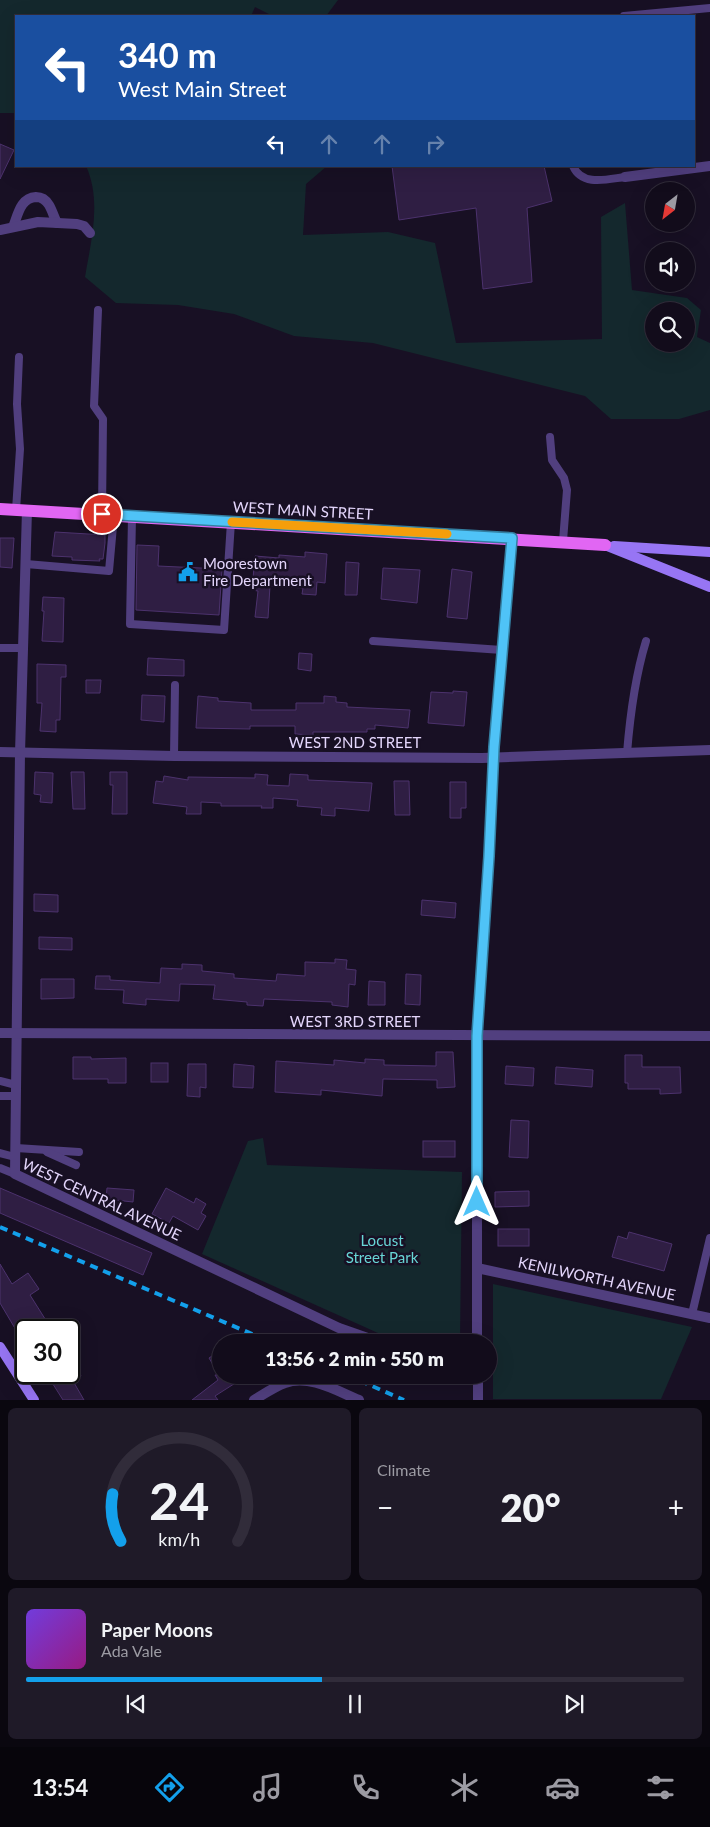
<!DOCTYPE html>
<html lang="en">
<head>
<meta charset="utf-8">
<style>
	:root { --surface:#120c1b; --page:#1f1a28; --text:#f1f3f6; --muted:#9c9ba3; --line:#312c3a; --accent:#13a0eb }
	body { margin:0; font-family:Lato,sans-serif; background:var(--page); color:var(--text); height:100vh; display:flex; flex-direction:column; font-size:19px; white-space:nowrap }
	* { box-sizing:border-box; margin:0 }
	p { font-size:16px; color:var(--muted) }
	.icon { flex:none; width:28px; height:28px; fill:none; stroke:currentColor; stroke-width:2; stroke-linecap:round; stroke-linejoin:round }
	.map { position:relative; height:1400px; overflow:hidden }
	.sheet { display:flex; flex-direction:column; gap:8px; padding:8px; background:#0a070f; flex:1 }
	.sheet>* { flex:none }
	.top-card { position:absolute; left:15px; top:15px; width:680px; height:152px; border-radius:0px; box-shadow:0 5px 20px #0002,0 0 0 1px var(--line); background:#1a4fa0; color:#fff; overflow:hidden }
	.needle { width:32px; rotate:211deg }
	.fabs { position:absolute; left:645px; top:182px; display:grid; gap:10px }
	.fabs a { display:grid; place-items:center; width:50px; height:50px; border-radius:50%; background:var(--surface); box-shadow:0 5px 20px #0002,0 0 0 1px var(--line); font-size:25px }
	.speed { position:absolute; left:15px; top:1319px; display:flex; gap:10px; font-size:25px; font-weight:700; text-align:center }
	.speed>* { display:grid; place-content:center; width:65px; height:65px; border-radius:50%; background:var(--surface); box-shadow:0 5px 20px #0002,0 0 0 1px var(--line); line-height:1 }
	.speed .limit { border:2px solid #111; border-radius:8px; background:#fff; color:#111 }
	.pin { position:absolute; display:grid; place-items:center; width:42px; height:42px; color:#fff; margin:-21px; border:2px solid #fff; border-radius:50%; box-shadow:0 1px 5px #0007 }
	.me { position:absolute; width:55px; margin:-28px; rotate:0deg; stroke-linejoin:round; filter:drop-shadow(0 0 4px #0008) }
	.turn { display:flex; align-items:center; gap:18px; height:105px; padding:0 20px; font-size:22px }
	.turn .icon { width:65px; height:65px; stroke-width:2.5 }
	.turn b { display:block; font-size:35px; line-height:42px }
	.lanes { display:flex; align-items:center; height:48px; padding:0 20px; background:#0003; justify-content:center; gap:25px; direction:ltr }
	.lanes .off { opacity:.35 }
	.big { font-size:38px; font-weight:800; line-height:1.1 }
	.sheet .card { flex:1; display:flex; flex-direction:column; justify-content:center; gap:8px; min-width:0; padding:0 18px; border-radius:8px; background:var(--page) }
	.sheet .dial { align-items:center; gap:0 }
	.dial svg { height:130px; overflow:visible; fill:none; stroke:var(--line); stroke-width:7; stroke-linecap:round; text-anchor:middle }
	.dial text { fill:var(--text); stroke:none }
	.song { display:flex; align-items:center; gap:15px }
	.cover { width:60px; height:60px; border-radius:8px; background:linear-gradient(135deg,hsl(260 70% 55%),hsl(310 70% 35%)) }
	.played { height:5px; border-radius:2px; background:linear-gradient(90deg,var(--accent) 45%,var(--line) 45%) }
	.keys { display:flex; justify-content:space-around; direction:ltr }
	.heat { display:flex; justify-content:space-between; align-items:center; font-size:28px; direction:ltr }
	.sheet .tiles { flex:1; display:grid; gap:8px; grid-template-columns:1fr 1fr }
	.card:last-child { grid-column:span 2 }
	.trip { position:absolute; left:212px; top:1334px; width:285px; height:50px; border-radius:25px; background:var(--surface); box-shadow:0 5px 20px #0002,0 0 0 1px var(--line); font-weight:800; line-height:50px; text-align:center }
	.dock { display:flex; height:80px; justify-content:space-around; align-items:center; background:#07050b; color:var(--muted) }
	.dock .icon { width:35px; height:35px }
	.dock .on { color:var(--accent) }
	.dock b { font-size:22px; color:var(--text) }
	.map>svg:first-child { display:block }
	.green { fill:#14282d; fill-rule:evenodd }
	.building { fill:#2f1e43; stroke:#4c326d }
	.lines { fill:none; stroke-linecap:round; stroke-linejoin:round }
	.lane { stroke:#513f7f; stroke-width:8 }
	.street { stroke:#513f7f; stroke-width:10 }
	.secondary { stroke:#9775f4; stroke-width:10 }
	.primary { stroke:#e166f3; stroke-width:12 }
	.rail { stroke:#13a0eb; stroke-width:4; stroke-dasharray:8 6; stroke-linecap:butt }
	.route-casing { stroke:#337fa1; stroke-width:12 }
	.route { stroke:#4fc3f7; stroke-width:9 }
	.slow { stroke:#f59e0b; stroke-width:9 }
	.labels { text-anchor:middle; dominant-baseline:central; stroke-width:5; stroke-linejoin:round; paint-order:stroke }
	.street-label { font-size:15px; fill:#e4d6fc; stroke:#181024 }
	.poi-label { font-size:15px; fill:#e4d6fc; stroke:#181024; text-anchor:start }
	.park-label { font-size:15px; fill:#68d6d6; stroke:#181024 }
</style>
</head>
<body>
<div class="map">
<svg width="710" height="1400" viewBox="0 0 710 1400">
	<rect width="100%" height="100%" fill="#181024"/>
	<g class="green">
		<polygon points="0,0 338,0 326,16 273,16 255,7 251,16 16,16 16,113 0,113"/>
		<path d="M86,166H327L306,184L303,235L388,232L435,243L456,343L602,339L601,217L625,203L632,290L687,298L701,310L697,337L710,343V410L679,419H611L585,396L373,343L294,336L234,314L178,305L116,303L85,277C91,241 102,201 86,166ZM654,311H686V344H654Z"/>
		<polygon points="263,1138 267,1165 462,1172 460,1342 398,1342 202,1254 248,1141"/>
		<polygon points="493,1284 692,1327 661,1399 493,1399"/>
	</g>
	<g class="building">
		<polygon points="0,144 14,150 0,179"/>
		<polygon points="392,166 544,166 552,201 527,208 532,282 483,289 476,208 399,220"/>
		<polygon points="55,532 105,535 105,543 103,559 99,559 100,561 72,560 72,557 52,556"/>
		<polygon points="0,538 14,538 12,568 0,567"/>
		<polygon points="137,545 159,546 158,566 222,569 219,615 136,610"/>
		<polygon points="305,552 327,554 325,583 317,582 316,595 302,594 303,588 270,586 268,618 255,617 258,591 252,590 255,556 279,558 279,555 305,557"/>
		<polygon points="346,562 359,563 357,595 345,595"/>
		<polygon points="383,568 420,570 417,603 381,599"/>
		<polygon points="452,569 472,572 467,619 447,617"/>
		<polygon points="43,597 64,598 63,642 42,641 44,611 42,611"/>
		<polygon points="299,653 312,654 311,671 298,669"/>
		<polygon points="148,658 184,660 184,676 147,675"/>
		<polygon points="37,664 66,665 66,677 61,677 60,720 56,720 56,732 40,731 42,703 37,703"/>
		<polygon points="86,680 101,680 100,693 86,693"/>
		<polygon points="453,691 467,692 464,726 428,723 431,692 453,693"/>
		<polygon points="142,695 165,696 164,722 141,720"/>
		<polygon points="198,696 218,698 218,701 251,703 251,710 296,710 296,703 324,703 324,696 336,697 336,702 347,703 347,707 410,710 408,728 375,725 375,729 367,729 367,732 313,732 313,735 295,734 295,726 250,726 250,729 196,728"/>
		<polygon points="35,772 53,773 52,803 40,802 41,795 34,794"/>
		<polygon points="71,772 84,772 85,809 73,809"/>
		<polygon points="110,772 127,772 127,814 112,814 113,785 110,785"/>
		<polygon points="255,774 268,775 267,785 289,786 290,774 308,775 308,780 372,783 369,811 335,808 335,816 321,815 322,808 297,806 298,800 273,798 273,808 261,808 262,806 221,806 221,803 201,802 201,814 186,814 187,807 153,803 156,781 163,782 164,776 188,780 188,777 255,778"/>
		<polygon points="394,781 409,781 410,815 395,815"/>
		<polygon points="450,782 466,782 466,808 461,808 461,818 450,818"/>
		<polygon points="34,894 58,895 58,912 34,911"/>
		<polygon points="422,900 456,903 455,918 421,915"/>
		<polygon points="39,937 72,938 72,950 39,949"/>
		<polygon points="335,959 347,960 346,969 356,970 355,985 349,984 348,1007 332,1005 332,1002 264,999 263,1006 247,1005 247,1002 213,999 215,985 180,984 179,1001 146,999 146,1005 123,1003 124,990 95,989 96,976 110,976 110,980 160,983 161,968 182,969 182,964 202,965 202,971 234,974 234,978 276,981 277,974 305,976 305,962 335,963"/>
		<polygon points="406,974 421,975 420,1005 405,1004"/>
		<polygon points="41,979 74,979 74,998 41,999"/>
		<polygon points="369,981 385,982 385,1005 368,1005"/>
		<polygon points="436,1052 453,1052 455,1087 437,1088 437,1080 383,1079 382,1096 321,1090 321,1095 275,1092 276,1061 334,1065 334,1060 365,1063 365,1059 384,1060 384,1065 436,1066"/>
		<polygon points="625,1055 642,1055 642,1067 680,1067 681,1093 660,1094 660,1089 628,1089 628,1083 625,1083"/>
		<polygon points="73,1057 91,1057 91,1059 126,1058 126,1083 108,1083 108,1079 73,1079"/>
		<rect x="151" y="1063" width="17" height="19"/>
		<polygon points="188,1064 206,1064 206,1088 200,1087 200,1097 187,1096"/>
		<polygon points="234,1064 254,1066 253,1088 233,1087"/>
		<polygon points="506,1066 534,1068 533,1086 505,1084"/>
		<polygon points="556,1067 593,1070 592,1087 555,1084"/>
		<polygon points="511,1120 529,1121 528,1158 509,1157"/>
		<rect x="423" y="1141" width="32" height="16"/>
		<polygon points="0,1188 152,1253 143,1275 0,1213"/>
		<polygon points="107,1188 134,1190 133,1202 106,1199"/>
		<polygon points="166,1188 194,1203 196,1198 206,1204 201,1213 206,1216 198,1230 173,1216 169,1223 152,1214"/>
		<polygon points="529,1191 529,1206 495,1207 495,1192"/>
		<rect x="498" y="1229" width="31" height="17"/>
		<polygon points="629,1232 672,1244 664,1271 612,1257 618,1236 627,1239"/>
		<polygon points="0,1264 12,1284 28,1273 39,1289 30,1295 47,1322 35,1330 26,1330 26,1347 0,1303"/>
		<polygon points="221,1350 221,1375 248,1375 215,1396 218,1400 192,1400 218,1380 215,1375 219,1375 209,1358"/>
		<polygon points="75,1366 81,1376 73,1381 84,1400 63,1400 51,1381 65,1372 69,1372 69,1370"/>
	</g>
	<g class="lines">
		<g class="lane">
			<polyline points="624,16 710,8"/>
			<path d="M573,166C582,187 608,179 625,177"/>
			<polyline points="98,310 94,406 103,419 102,514"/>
			<polyline points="550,437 552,460 564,478 567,490 563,541"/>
			<polyline points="16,510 20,449 17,404 19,357"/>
			<polyline points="132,516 130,624 224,630 231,522"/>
			<polyline points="26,564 109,571 114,515"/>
			<polyline points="373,641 502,650"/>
			<polyline points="0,648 23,648"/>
			<path d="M627,753C630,716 635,677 646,641"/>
			<polyline points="174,756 175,685"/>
			<polyline points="0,1081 16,1085"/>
			<polyline points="0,1096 16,1096"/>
			<polyline points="16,1148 79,1152"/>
			<polyline points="47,1152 76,1165"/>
			<polyline points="0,1153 15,1157"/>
			<polyline points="0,1168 15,1174"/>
			<polyline points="692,1314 710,1238"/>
		</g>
		<g class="street">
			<polyline points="625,177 710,166"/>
			<path d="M13,227C18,215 20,198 36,197C41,197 46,200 49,205C52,210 54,217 57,223"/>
			<polyline points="0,230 38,222 77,224 84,226 90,233"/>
			<polyline points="27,510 20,753 15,1174 339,1328 379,1342"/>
			<polyline points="0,752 174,756 482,758 710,750"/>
			<polyline points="0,1033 710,1036"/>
			<polyline points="477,1268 710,1318"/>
			<polyline points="477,1342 477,1036 489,856 494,747 512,538"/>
			<polyline points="478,1375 478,1400"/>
			<path d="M254,1400C264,1394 274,1387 285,1383C309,1374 337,1391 359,1400"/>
		</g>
		<g class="secondary">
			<polyline points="605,545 710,587"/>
			<polyline points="614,546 710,552"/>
			<polyline points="0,1347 34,1400"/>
		</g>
		<polyline class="primary" points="0,509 605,545"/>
		<g class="rail">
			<polyline points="0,1227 271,1342"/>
			<polyline points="347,1375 404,1400"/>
		</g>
	</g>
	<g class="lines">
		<defs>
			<polyline id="route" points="102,514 512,538 494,747 489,856 477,1036 477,1202"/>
		</defs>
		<use href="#route" class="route-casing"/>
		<use href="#route" class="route"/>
		<polyline class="slow" points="232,522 447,534"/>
	</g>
	<defs>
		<symbol id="civic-bare" viewBox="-9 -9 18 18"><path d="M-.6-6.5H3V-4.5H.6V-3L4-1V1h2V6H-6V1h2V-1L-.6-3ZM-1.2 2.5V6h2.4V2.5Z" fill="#13a0eb" stroke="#181024" stroke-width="2.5" paint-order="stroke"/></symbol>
	</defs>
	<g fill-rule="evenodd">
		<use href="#civic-bare" x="174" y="558" width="28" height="28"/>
	</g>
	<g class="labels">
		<g class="street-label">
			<text transform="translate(303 510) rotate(3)">WEST MAIN STREET</text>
			<text x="355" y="742">WEST 2ND STREET</text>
			<text x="355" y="1021">WEST 3RD STREET</text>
			<text transform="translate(102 1199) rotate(25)">WEST CENTRAL AVENUE</text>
			<text transform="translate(597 1278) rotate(12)">KENILWORTH AVENUE</text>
		</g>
		<g class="poi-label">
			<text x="203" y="563">Moorestown<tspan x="203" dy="17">Fire Department</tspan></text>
		</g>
		<g class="park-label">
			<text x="382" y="1240">Locust<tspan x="382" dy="17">Street Park</tspan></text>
		</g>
	</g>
</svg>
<div class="fabs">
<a><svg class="needle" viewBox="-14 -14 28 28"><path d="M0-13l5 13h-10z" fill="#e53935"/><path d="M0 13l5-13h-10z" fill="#9c9ba3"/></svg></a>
<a><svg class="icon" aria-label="sound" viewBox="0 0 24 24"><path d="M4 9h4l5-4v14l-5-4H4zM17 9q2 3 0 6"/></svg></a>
<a><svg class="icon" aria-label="search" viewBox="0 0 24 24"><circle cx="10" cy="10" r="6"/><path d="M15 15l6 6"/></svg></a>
</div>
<div class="speed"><div class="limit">30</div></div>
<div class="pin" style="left:102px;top:514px;background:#d93025"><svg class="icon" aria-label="arrive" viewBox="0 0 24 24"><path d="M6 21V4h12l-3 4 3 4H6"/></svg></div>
<svg class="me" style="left:477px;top:1202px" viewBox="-20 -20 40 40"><path d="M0-17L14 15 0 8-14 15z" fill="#4fc3f7" stroke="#fff" stroke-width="4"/></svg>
<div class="trip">13:56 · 2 min · 550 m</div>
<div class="top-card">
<div class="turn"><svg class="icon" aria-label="left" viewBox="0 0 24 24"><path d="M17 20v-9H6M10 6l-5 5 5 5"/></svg><div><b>340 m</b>West Main Street</div></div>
<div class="lanes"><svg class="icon" aria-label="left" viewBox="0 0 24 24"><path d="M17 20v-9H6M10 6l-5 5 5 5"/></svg><svg class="icon off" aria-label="ahead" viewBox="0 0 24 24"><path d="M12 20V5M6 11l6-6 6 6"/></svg><svg class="icon off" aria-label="ahead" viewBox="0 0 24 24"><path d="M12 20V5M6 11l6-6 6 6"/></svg><svg class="icon off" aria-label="right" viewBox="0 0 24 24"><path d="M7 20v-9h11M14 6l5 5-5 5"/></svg></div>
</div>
</div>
<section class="sheet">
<div class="tiles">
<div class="card dial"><svg viewBox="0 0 100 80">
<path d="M14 69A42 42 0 1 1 86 69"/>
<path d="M14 69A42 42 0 0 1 9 40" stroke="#13a0eb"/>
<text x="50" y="56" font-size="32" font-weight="700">24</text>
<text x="50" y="72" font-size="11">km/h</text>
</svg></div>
<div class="card"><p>Climate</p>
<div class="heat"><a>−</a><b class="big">20°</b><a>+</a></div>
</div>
<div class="card">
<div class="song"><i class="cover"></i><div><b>Paper Moons</b><p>Ada Vale</p></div></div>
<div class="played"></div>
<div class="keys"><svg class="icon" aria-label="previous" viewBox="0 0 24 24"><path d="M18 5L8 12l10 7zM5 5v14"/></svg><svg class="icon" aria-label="pause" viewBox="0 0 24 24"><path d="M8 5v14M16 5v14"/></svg><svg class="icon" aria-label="next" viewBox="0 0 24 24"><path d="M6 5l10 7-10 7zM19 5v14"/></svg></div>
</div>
</div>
</section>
<nav class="dock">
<b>13:54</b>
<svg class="icon on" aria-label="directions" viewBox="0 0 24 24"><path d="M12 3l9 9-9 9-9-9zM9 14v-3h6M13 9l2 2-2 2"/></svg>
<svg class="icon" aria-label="music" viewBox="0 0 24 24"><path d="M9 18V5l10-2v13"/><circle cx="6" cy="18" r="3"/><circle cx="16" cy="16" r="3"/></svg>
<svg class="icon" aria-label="phone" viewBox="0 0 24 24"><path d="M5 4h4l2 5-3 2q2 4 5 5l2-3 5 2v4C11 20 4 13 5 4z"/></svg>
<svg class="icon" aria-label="climate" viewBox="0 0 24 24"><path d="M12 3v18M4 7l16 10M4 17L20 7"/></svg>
<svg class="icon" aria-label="car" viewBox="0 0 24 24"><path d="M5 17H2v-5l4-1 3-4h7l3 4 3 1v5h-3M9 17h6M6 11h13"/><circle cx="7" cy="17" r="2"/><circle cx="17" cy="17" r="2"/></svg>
<svg class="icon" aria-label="filters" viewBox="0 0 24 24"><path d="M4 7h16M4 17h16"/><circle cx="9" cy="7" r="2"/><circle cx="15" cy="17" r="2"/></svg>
</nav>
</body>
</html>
